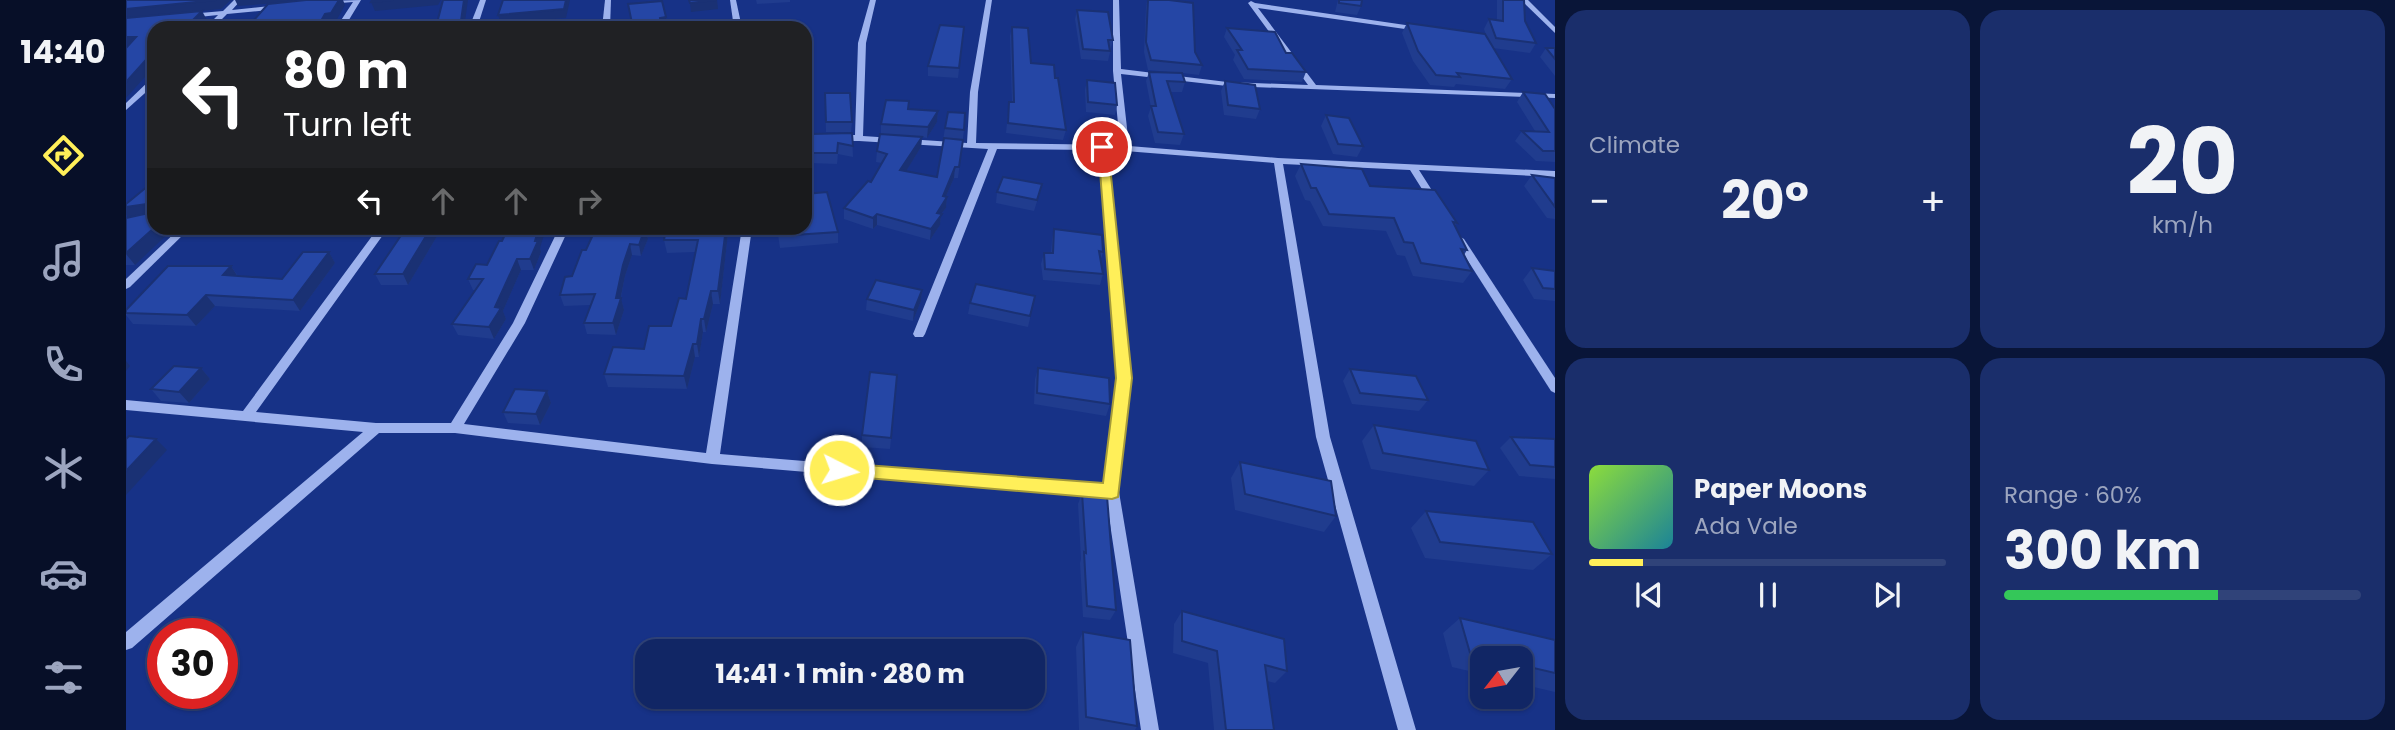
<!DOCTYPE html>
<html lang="en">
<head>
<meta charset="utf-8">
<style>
	:root { --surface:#112665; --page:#1a2e6b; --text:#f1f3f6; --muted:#9ca5bf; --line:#304379; --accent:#ffef59 }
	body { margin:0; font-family:Poppins,sans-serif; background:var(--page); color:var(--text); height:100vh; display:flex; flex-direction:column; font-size:26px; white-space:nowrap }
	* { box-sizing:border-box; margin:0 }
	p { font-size:23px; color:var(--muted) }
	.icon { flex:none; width:38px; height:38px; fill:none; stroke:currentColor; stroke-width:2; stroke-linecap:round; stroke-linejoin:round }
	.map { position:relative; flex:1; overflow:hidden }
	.panel { display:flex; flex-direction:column; gap:10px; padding:10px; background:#091538; width:840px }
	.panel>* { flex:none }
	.top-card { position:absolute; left:21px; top:21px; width:665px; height:214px; border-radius:21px; box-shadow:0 2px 5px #0004,0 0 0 2px var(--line); background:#202124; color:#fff; overflow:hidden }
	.needle { width:46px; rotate:239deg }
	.buttons { position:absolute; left:1344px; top:646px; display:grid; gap:14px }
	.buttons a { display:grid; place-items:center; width:63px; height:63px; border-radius:14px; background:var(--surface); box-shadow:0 2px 5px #0004,0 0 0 2px var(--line); font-size:35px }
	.speed { position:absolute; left:21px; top:618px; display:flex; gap:14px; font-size:35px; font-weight:700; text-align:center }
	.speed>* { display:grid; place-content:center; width:91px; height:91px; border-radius:50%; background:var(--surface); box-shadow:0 2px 5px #0004,0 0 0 2px var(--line); line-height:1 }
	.speed .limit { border:10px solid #d22; background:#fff; color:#111 }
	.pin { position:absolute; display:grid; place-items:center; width:60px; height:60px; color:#fff; margin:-30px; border:4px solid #fff; border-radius:50%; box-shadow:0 2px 7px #0007 }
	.me { position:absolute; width:77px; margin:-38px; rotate:95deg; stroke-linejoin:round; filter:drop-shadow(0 0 5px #0008) }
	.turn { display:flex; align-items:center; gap:24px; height:147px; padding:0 21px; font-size:32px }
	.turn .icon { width:91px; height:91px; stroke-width:2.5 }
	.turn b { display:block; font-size:49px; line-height:60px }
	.lanes { display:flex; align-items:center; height:66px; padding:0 21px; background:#0003; justify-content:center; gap:35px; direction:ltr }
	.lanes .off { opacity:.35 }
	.big { font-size:52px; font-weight:700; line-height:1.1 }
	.panel .card { flex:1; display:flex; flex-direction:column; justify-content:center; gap:10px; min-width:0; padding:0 24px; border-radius:21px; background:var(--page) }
	.panel .dial { align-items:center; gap:0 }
	.dial b { font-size:91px; line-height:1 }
	.song { display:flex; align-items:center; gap:21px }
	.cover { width:84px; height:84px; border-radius:10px; background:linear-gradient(135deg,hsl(90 70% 55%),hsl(190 70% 35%)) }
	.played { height:7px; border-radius:4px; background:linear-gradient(90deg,var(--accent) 15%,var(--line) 15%) }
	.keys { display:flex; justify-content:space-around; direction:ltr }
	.heat { display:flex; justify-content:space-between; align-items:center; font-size:38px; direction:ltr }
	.charge { height:10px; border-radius:5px; background:linear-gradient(90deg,#34c759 60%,var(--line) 0) }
	.panel .tiles { flex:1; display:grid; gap:10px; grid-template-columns:repeat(2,1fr) }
	.trip { position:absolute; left:509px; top:639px; width:410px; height:70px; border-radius:21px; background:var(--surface); box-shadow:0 2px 5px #0004,0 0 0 2px var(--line); font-weight:700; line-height:70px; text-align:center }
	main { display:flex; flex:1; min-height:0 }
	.menu { display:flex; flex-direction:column; width:126px; justify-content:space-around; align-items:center; background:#070f28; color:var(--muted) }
	.menu .icon { width:49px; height:49px }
	.menu .active { color:var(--accent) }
	.menu b { font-size:32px; color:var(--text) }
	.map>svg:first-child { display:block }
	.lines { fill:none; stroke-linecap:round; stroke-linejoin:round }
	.minor { fill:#9db2ed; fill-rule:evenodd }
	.wall { fill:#203c8e }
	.shaded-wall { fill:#1a3174 }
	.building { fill:#2546a5; stroke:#1a3174; stroke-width:2 }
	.route { fill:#ffef59; stroke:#a69b3a; stroke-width:2 }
</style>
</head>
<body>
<main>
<nav class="menu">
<b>14:40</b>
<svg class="icon active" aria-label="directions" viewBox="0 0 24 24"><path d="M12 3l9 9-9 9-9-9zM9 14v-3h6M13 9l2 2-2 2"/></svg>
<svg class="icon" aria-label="music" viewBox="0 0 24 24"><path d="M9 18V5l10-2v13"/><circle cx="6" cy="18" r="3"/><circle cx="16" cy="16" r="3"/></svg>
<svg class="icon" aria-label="phone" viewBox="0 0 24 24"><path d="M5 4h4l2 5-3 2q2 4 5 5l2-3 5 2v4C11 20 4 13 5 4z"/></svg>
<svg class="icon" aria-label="climate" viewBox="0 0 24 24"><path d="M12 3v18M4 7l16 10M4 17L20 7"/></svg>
<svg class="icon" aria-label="car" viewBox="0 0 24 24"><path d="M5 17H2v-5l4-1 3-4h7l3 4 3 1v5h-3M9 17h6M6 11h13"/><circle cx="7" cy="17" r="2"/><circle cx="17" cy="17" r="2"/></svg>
<svg class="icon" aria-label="filters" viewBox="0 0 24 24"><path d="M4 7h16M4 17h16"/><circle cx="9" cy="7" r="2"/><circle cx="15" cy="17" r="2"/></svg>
</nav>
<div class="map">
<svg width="1429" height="730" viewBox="0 0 1429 730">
	<rect width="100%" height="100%" fill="#173287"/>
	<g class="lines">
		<g class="minor">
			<polygon points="108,0 115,0 106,10 153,5 156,7 153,9 101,14 87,28 79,28 92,15 63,18 60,16 63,14 97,11"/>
			<polygon points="235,0 218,28 210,28 227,2 202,4 199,2 200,1"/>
			<polygon points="354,0 360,0 351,28 343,28"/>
			<polygon points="479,0 485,0 484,28 476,28"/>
			<polygon points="604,0 610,0 616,28 608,28"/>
			<polygon points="744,0 750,0 740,43 737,136 841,143 844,92 860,0 866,0 852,92 850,143 994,145 987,71 987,0 993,0 995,69 1101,82 1182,85 1122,3 1125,1 1129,3 1293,27 1297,29 1293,31 1132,8 1190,85 1429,94 1429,98 1101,86 995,74 1003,146 1152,158 1429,171 1429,177 1293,170 1314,203 1309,206 1306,205 1284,170 1157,164 1204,437 1290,730 1272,730 1190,437 1148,163 999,151 981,150 1004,378 993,492 1033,730 1015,730 980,497 586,464 329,433 253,433 6,648 0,650 0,632 237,432 0,410 0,400 117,411 252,228 262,228 130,412 250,423 325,423 387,323 433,228 443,228 399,323 338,424 580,453 616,228 626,228 594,454 980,486 992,378 972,150 871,149 799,334 797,337 789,337 787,334 862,149 733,141 679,141 679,135 729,135 732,43"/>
			<polygon points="1395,0 1402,0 1429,27 1429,33"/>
			<polygon points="25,79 28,79 28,85 0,110 0,103"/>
			<polygon points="54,228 64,228 4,287 0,289 0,279"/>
			<polygon points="1333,236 1338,239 1429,378 1429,393 1425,391 1328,239"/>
		</g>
	</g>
	<g class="wall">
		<polygon points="630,0 664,0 664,2 631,4"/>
		<polygon points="1021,0 1069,52 1076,65 1073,75 1057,73 1059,82 1056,92 1045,92 1058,134 1054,145 1029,143 1022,116 1025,107 1020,81 1023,72 1054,73 1022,70 1018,52 1020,7"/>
		<polygon points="1212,0 1236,0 1235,6 1231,15 1209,12"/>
		<polygon points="1371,0 1398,0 1399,21 1410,43 1404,53 1367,48 1386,79 1379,89 1330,84 1328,87 1304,85 1287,61 1276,33 1281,23 1360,35 1358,29 1363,19 1371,21"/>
		<polygon points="951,10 987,40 982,61 955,59 949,19"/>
		<polygon points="838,27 832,78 802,76 802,66"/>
		<polygon points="886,27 905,63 929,78 940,130 937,140 880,133 883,102 886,102 884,36"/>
		<polygon points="1101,28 1160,53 1180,72 1176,82 1118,79 1107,60 1109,55 1098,37"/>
		<polygon points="1420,48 1429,48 1429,76 1414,57"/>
		<polygon points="961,80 991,105 989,115 960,112 959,90"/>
		<polygon points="1099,81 1134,109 1130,119 1098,115 1095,91"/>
		<polygon points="1397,92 1429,109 1429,162 1410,161 1389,141 1396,131 1409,131 1391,102"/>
		<polygon points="699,93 726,122 725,132 700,132"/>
		<polygon points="783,109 812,111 811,122 801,138 796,137 795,147 780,171 811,177 819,128 838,130 832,178 828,178 820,196 821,197 820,208 815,214 814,225 804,240 751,225 747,229 718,219 718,208 745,182 756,163 750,162 751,151 755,134 755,124"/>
		<polygon points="1200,115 1237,146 1231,157 1207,154 1195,126"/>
		<polygon points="726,133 727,157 712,154 711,164 683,163 683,153"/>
		<polygon points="1175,164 1244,186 1331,223 1329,226 1341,250 1338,255 1346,271 1337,283 1287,276 1279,256 1271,255 1260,231 1197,226 1184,201 1179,200 1169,176"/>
		<polygon points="1406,175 1429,178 1429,219 1421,218 1398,186"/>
		<polygon points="871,192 913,195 908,211 870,203"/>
		<polygon points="0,204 9,265 0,265 0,218 2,217 0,215"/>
		<polygon points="280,228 357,228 353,233 313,233 282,285 255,285 249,274"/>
		<polygon points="519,228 522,239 515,256 506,255 499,276 495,298 498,310 490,335 461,334 458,323 465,305 438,306 434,295 460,250"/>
		<polygon points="540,228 601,228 602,234 594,304 587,304 580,332 577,332 573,357 569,357 561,389 482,387 478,374 518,349 545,326 560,299 569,252 541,253 538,240"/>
		<polygon points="651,228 679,228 712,232 712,243 654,248"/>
		<polygon points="928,229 977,252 975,259 977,274 974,285 917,280 915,264 918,253 925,253 926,240"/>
		<polygon points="376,241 414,248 415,252 408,270 395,270 377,311 380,319 368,339 332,335 326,324 349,290 347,290 342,279 361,265"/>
		<polygon points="203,252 209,263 174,311 89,306 70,326 7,324 0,315 0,310 105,266 112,276 156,279"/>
		<polygon points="1406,268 1429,271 1429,301 1408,299 1397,280"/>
		<polygon points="796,290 795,301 787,321 740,310 741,299"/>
		<polygon points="909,296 902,327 842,314 844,303"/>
		<polygon points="75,368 84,379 63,403 35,401 25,389"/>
		<polygon points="912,368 984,404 980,416 908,404 909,379"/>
		<polygon points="1224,369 1302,400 1293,411 1226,404 1217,381"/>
		<polygon points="771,375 764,449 736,447 736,435"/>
		<polygon points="421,391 425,403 414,425 382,423 377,412"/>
		<polygon points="1248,425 1363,470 1348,486 1245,469 1236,441"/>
		<polygon points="1385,437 1429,439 1429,479 1393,476 1374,448"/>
		<polygon points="1114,462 1210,516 1198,532 1109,510 1105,478"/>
		<polygon points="956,493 990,610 984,620 957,617 954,563 955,559 952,504"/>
		<polygon points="1300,511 1426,554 1407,570 1299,558 1285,528"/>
		<polygon points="1056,611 1161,671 1149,683 1141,681 1148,730 1088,730 1082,663 1047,653 1048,624"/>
		<polygon points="1334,618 1429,640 1429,692 1395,684 1395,658 1356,658 1356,674 1326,667 1317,633"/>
		<polygon points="957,632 1011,726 1009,730 953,730 950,647"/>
	</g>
	<g class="shaded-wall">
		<polygon points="90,0 105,0 95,9 0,18 0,9"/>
		<polygon points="109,0 192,0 112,6"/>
		<polygon points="213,0 217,0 219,5 209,23 203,23 200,28 191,28 199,14"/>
		<polygon points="267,0 315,0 312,5 249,11 245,2"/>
		<polygon points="338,0 342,0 338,28 313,28 311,23"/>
		<polygon points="440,0 444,0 440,18 375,24 372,15"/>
		<polygon points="591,0 592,9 565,12 564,3"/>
		<polygon points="76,11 81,20 72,28 59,28"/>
		<polygon points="540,17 541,27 535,27 534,18"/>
		<polygon points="0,37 10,37 16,46 0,47"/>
		<polygon points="28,51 28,67 0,98 0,82"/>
		<polygon points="812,111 811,122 801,138 802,127"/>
		<polygon points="796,137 795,147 774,181 774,170"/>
		<polygon points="829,167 828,178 817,203 821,197 820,208 815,214 814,225 804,240 805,229 817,196"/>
		<polygon points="20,204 28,215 3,219 0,215 0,207"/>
		<polygon points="751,214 751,225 747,229 747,218"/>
		<polygon points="28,228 48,228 9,265 0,254"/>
		<polygon points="305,228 310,228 313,233 282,285 277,274"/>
		<polygon points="351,228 357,228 353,233"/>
		<polygon points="413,228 420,228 414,248 415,252 408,270 404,259"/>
		<polygon points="519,228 522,239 515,256 513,245"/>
		<polygon points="600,228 601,228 602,234 594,304 592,291"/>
		<polygon points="504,244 506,255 499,276 494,301 495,298 498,310 490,335 487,323 490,298 497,265"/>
		<polygon points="203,252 209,263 174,311 167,300"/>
		<polygon points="391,259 395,270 377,311 380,319 368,339 363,327 369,307"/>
		<polygon points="105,266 112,277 97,275"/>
		<polygon points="796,290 795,301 787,321 788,310"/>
		<polygon points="585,291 587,304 580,332 578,319"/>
		<polygon points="80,295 89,306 70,326 61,315"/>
		<polygon points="575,319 577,332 573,357 571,344"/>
		<polygon points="567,344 569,357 561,389 558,376"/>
		<polygon points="0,361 4,366 0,371"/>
		<polygon points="75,368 84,379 63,403 53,392"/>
		<polygon points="421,391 425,403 414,425 410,414"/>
		<polygon points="30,439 41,450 0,495 0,471"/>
	</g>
	<g class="building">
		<polygon points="0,0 90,0 0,9"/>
		<polygon points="180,0 213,0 205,13 199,14 191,28 121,28 142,4"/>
		<polygon points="246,0 267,0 245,2"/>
		<polygon points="317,0 338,0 335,21 311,23"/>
		<polygon points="377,0 440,0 438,9 372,15"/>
		<polygon points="563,0 590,0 564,3"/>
		<polygon points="1022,0 1043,0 1067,3 1069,52 1076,65 1025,60 1020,42"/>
		<polygon points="1213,0 1236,0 1235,6 1213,3"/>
		<polygon points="1377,0 1398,0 1399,21 1410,43 1370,38 1363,19 1377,21"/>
		<polygon points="536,1 540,17 534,18 535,28 507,28 502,4"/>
		<polygon points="951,10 982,12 987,40 982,40 984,51 957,49"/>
		<polygon points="76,11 59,28 28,28 28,51 0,82 0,48 10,37 0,37 0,18"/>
		<polygon points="1281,23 1359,34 1386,79 1331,73 1334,77 1310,75 1292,51"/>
		<polygon points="814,25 838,27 833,68 802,66"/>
		<polygon points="886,27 902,28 905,63 928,65 929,78 932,78 940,130 882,123 883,102 888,102"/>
		<polygon points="1101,28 1149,32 1160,53 1166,53 1180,72 1122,69 1111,50 1116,50"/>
		<polygon points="1420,48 1429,48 1429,59"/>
		<polygon points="1023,72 1056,73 1059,82 1041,81 1058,134 1032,132 1025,106 1030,106"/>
		<polygon points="961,80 989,83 991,105 962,102"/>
		<polygon points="1099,81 1129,85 1134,109 1102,105"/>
		<polygon points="1397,92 1419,94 1429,109 1429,151 1417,151 1396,131 1423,132"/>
		<polygon points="699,93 724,93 726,122 700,122"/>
		<polygon points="760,100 783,101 782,109 812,111 802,127 755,124"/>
		<polygon points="822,112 839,113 838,130 819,128"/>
		<polygon points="1200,115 1223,118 1237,146 1212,144"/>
		<polygon points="726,133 727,146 712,143 711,153 683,153 685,134"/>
		<polygon points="754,134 796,137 774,170 811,177 818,138 837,140 833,167 829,167 817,196 821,197 811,213 816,214 805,229 751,214 747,218 718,208 742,181 745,182 761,154 751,151"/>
		<polygon points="1175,164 1236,169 1244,186 1309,190 1331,223 1327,222 1341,250 1335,249 1346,271 1295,263 1287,243 1278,242 1268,218 1203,214 1190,188 1185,188"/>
		<polygon points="1406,175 1429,178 1429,207"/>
		<polygon points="877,177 916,184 911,200 871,192"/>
		<polygon points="28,181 28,228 0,253 0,218 23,213 20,204 0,207 0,204"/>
		<polygon points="701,192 712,232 653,236 652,228 679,228 679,194"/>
		<polygon points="280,228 305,228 277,274 249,274"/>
		<polygon points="382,228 413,228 409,241 412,241 404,259 391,259 369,307 375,308 363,327 326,324 357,279 342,279 350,264 361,265 373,241 376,241"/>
		<polygon points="470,228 519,228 513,245 504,244 497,265 490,298 495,298 487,323 458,323 469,294 434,295 439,277 446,276 456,250 460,250"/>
		<polygon points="540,228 600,228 592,291 585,291 578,319 575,319 571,344 567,344 558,376 478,374 487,347 518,349 523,326 545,326 553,298 560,299 572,240 538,240"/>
		<polygon points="928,229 976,235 977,252 973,251 977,274 919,269 918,253 927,253"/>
		<polygon points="177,252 203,252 167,300 80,295 61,315 0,313 0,310 42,266 105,266 97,275 156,279"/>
		<polygon points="1406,268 1429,271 1429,289 1417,288"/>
		<polygon points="750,280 796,290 788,310 741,299"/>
		<polygon points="850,284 909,296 904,316 844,303"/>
		<polygon points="48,366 75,368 53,392 25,389"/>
		<polygon points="912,368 983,378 984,404 911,393"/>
		<polygon points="1224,369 1290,376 1302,400 1234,393"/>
		<polygon points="744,372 771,375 765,438 736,435"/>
		<polygon points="389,389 421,391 410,414 377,412"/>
		<polygon points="1248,425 1350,441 1363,470 1257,453"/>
		<polygon points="3,436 30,439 0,471 0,439"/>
		<polygon points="1385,437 1429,439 1429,467 1404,465"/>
		<polygon points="1114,462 1205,481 1210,516 1119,494"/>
		<polygon points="956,493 981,496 990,610 961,606 958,552 960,553"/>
		<polygon points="1300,511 1407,522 1426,554 1314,542"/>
		<polygon points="1056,611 1158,639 1161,671 1139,665 1148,730 1100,730 1091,651 1056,641"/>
		<polygon points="1334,618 1429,640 1429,673 1395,665 1395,658 1366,658 1344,653"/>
		<polygon points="957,632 1004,640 1011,726 960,717"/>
	</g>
	<polygon class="route" points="972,145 982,147 1006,378 992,497 986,499 706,475 704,470 706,465 713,463 977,483 990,378"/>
</svg>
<div class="buttons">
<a><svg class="needle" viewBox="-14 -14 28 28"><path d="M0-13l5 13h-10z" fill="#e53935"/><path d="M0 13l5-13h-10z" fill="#9ca5bf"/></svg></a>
</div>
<div class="speed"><div class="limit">30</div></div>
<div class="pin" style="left:976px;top:147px;background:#d93025"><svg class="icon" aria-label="arrive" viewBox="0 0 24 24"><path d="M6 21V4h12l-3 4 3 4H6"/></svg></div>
<svg class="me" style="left:713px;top:470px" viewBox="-20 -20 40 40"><circle r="17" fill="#ffef59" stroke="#fff" stroke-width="3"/><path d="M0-11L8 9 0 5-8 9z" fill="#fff"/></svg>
<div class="trip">14:41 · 1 min · 280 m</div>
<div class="top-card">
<div class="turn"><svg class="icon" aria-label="left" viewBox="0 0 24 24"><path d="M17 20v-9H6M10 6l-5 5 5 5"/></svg><div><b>80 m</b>Turn left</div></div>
<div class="lanes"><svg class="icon" aria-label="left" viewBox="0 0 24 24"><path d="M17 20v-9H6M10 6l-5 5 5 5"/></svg><svg class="icon off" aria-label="ahead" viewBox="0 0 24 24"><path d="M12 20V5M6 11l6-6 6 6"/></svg><svg class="icon off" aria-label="ahead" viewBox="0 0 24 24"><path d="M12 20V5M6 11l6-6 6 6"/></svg><svg class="icon off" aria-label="right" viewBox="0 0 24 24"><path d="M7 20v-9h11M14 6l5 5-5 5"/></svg></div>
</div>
</div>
<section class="panel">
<div class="tiles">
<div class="card"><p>Climate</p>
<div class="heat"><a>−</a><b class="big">20°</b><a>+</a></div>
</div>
<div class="card dial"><b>20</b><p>km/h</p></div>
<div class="card">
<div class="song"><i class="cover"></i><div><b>Paper Moons</b><p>Ada Vale</p></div></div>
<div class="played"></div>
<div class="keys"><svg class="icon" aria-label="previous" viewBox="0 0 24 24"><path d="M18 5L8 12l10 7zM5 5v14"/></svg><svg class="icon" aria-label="pause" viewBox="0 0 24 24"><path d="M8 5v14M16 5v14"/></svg><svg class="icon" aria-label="next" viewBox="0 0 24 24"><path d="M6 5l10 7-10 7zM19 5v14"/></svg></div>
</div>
<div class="card"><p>Range · 60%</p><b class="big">300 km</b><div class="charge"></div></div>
</div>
</section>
</main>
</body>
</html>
